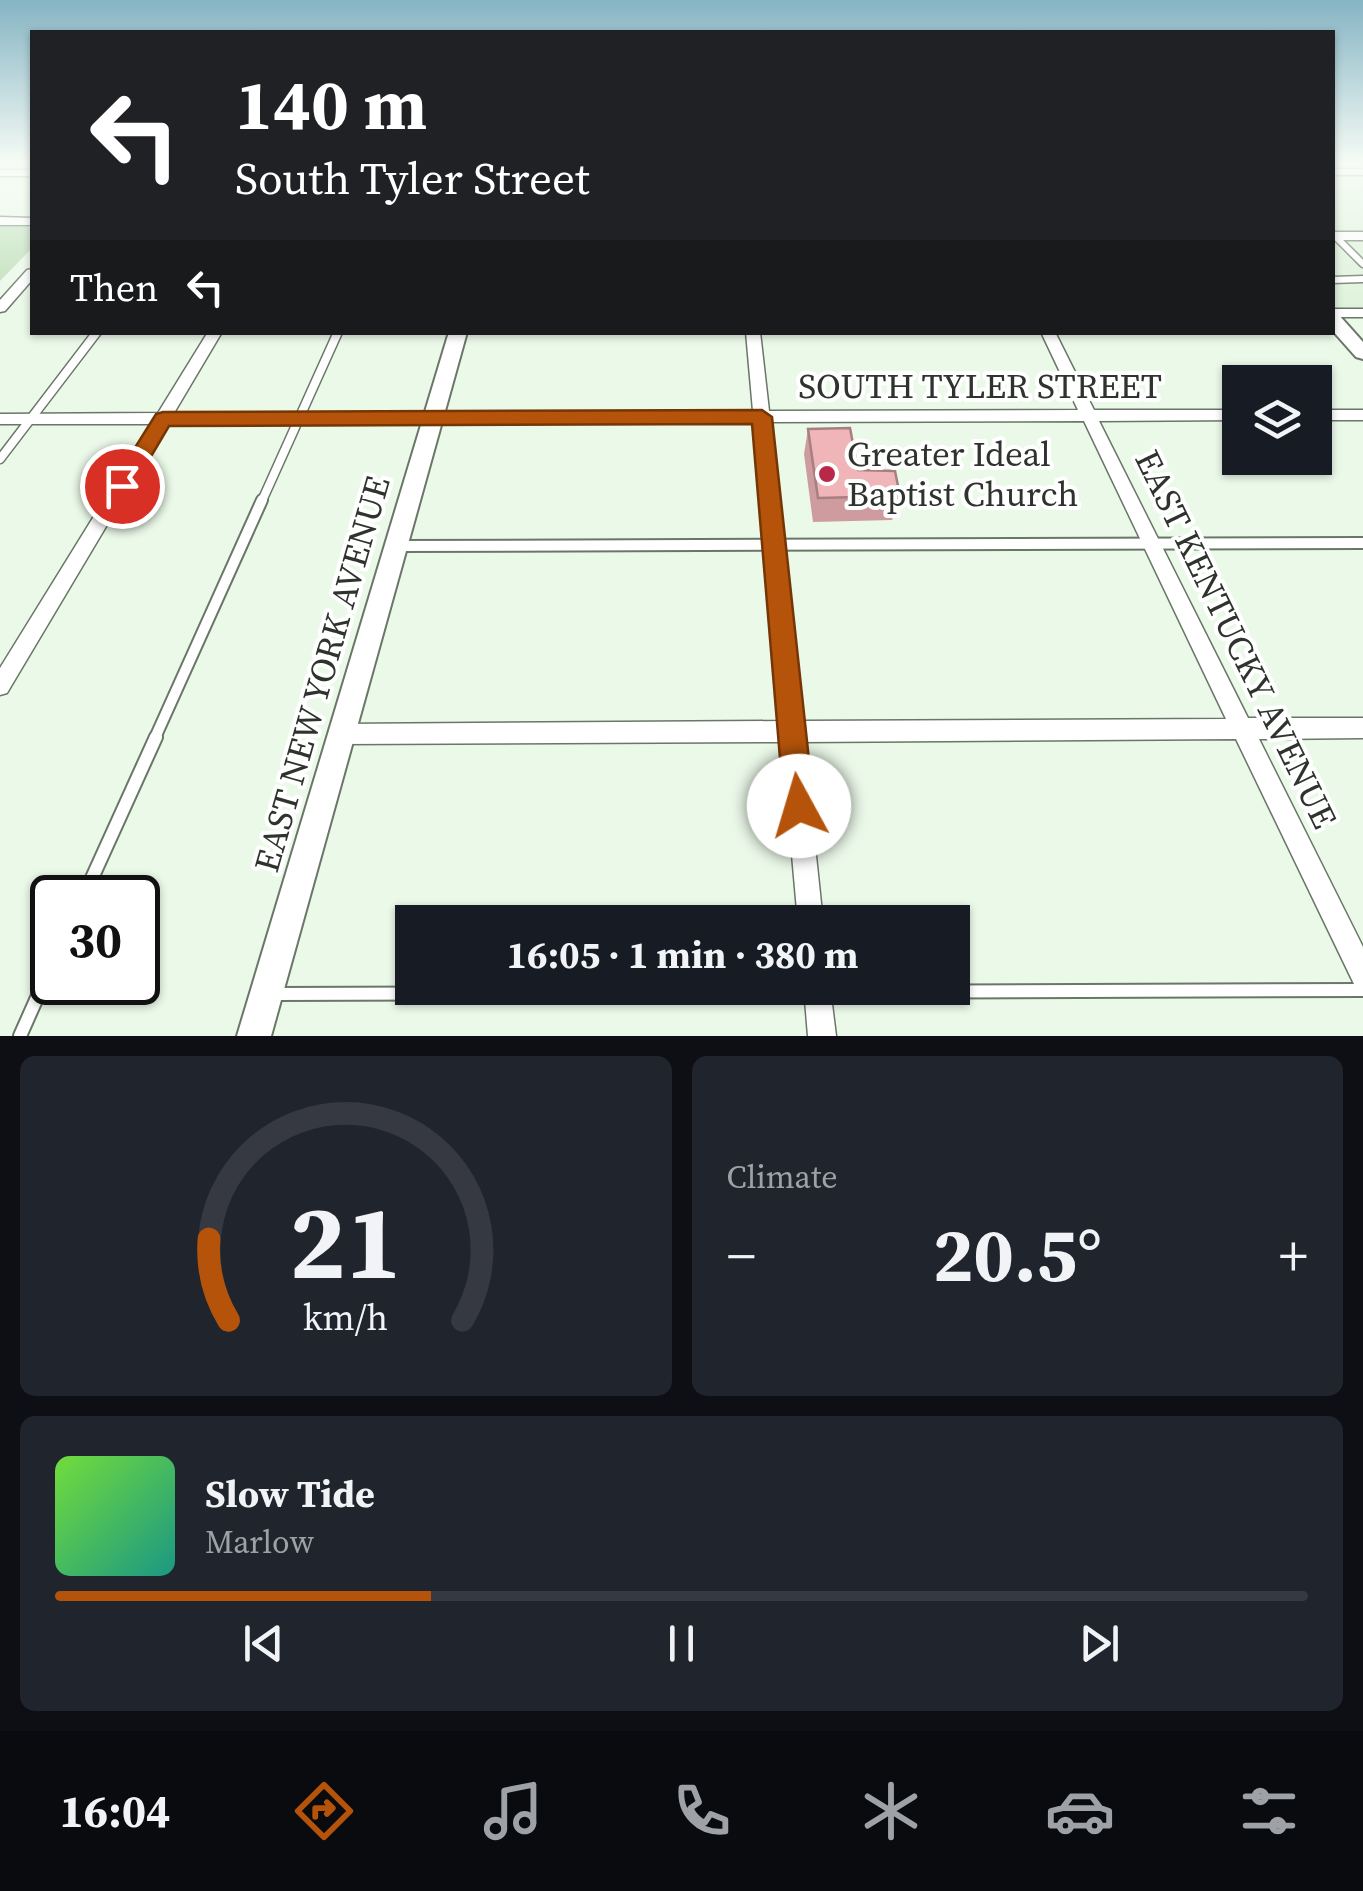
<!DOCTYPE html>
<html lang="en">
<head>
<meta charset="utf-8">
<style>
	:root { --surface:#171b24; --page:#20242c; --text:#f1f3f6; --muted:#9ea1a6; --line:#363941; --accent:#b45309 }
	body { margin:0; font-family:"Source Serif 4",serif; background:var(--page); color:var(--text); height:100vh; display:flex; flex-direction:column; font-size:38px; white-space:nowrap }
	* { box-sizing:border-box; margin:0 }
	p { font-size:32px; color:var(--muted) }
	.icon { flex:none; width:55px; height:55px; fill:none; stroke:currentColor; stroke-width:2; stroke-linecap:round; stroke-linejoin:round }
	.map { position:relative; height:1036px; overflow:hidden }
	.side { display:flex; flex-direction:column; gap:20px; padding:20px; background:#0d0f14; flex:1 }
	.side>* { flex:none }
	.hud { position:absolute; left:30px; top:30px; width:1305px; height:305px; border-radius:0px; box-shadow:0 2px 8px #0004; background:#202124; color:#fff; overflow:hidden }
	.tools { position:absolute; left:1222px; top:365px; display:grid; gap:20px }
	.tools a { display:grid; place-items:center; width:110px; height:110px; border-radius:0px; background:var(--surface); box-shadow:0 2px 8px #0004; font-size:50px }
	.speed { position:absolute; left:30px; top:875px; display:flex; gap:20px; font-size:50px; font-weight:700; text-align:center }
	.speed>* { display:grid; place-content:center; width:130px; height:130px; border-radius:50%; background:var(--surface); box-shadow:0 2px 8px #0004; line-height:1 }
	.speed .limit { border:5px solid #111; border-radius:15px; background:#fff; color:#111 }
	.pin { position:absolute; display:grid; place-items:center; width:85px; height:85px; color:#fff; margin:-42px; border:5px solid #fff; border-radius:50%; box-shadow:0 2px 10px #0007 }
	.me { position:absolute; width:110px; margin:-55px; rotate:354deg; stroke-linejoin:round; filter:drop-shadow(0 0 8px #0008) }
	.turn { display:flex; align-items:center; gap:35px; height:210px; padding:0 40px; font-size:45px }
	.turn .icon { width:130px; height:130px; stroke-width:2.5 }
	.turn b { display:block; font-size:70px; line-height:85px }
	.then { display:flex; align-items:center; height:95px; padding:0 40px; background:#0003; gap:20px; font-size:38px }
	.big { font-size:75px; font-weight:700; line-height:1.1 }
	.side .tile { flex:1; display:flex; flex-direction:column; justify-content:center; gap:15px; min-width:0; padding:0 35px; border-radius:15px; background:var(--page) }
	.side .dial { align-items:center; gap:0 }
	.dial svg { height:260px; overflow:visible; fill:none; stroke:var(--line); stroke-width:7; stroke-linecap:round; text-anchor:middle }
	.dial text { fill:var(--text); stroke:none }
	.song { display:flex; align-items:center; gap:30px }
	.cover { width:120px; height:120px; border-radius:15px; background:linear-gradient(135deg,hsl(100 70% 55%),hsl(170 70% 35%)) }
	.played { height:10px; border-radius:5px; background:linear-gradient(90deg,var(--accent) 30%,var(--line) 30%) }
	.keys { display:flex; justify-content:space-around; direction:ltr }
	.heat { display:flex; justify-content:space-between; align-items:center; font-size:55px; direction:ltr }
	.side .tiles { flex:1; display:grid; gap:20px; grid-template-columns:1fr 1fr }
	.tile:last-child { grid-column:span 2 }
	.trip { position:absolute; left:395px; top:905px; width:575px; height:100px; border-radius:0px; background:var(--surface); box-shadow:0 2px 8px #0004; font-weight:700; line-height:100px; text-align:center }
	.tabs { display:flex; height:160px; justify-content:space-around; align-items:center; background:#090b0e; color:var(--muted) }
	.tabs .icon { width:70px; height:70px }
	.tabs .selected { color:var(--accent) }
	.tabs b { font-size:45px; color:var(--text) }
	.map>svg:first-child { display:block }
	.built { fill:#dff2db }
	.green { fill:#bfdfb9 }
	.lines { fill:none; stroke-linecap:round; stroke-linejoin:round }
	.service-far3-casing { stroke:#6a7668; stroke-width:9 }
	.service-far2-casing { stroke:#6a7668; stroke-width:11 }
	.service-far1-casing { stroke:#6a7668; stroke-width:14 }
	.service-casing { stroke:#6a7668; stroke-width:16 }
	.minor-casing { stroke:#6a7668; stroke-width:3 }
	.tertiary-casing { stroke:#6a7668; stroke-width:4 }
	.service-far3 { stroke:#fff; stroke-width:6 }
	.service-far2 { stroke:#fff; stroke-width:8 }
	.service-far1 { stroke:#fff; stroke-width:10 }
	.service { stroke:#fff; stroke-width:12 }
	.minor { fill:#fff; fill-rule:evenodd }
	.tertiary { fill:#fff; fill-rule:evenodd }
	.wall { fill:#ce9c9f }
	.building { fill:#efb5b9; stroke:#a77f82; stroke-width:2.5 }
	.route { fill:#b45309; stroke:#753606; stroke-width:2.5 }
	.poi-dot { fill:#b92849; stroke:#fff; stroke-width:4 }
	.labels { text-anchor:middle; dominant-baseline:central; stroke-width:8; stroke-linejoin:round; paint-order:stroke }
	.street-label { font-size:35px; fill:#2e342d; stroke:#fff }
	.poi-label { font-size:35px; fill:#2e342d; stroke:#fff; text-anchor:start }
</style>
</head>
<body>
<div class="map">
<svg width="1363" height="1036" viewBox="0 0 1363 1036">
	<rect width="100%" height="100%" fill="#ebf9e9"/>
	<polygon class="built" points="1332,163 1363,163 1363,315 1333,315"/>
	<polygon class="green" points="0,227 32,227 32,248 0,281"/>
	<g class="lines">
		<defs>
			<g id="service-far3">
				<polyline points="1332,172 1363,172"/>
				<polyline points="0,173 32,173"/>
				<polyline points="1335,236 1363,264"/>
				<polyline points="1332,280 1363,279"/>
				<polyline points="1332,313 1363,313"/>
			</g>
			<g id="service-far2">
				<polyline points="1332,313 1363,313"/>
				<polyline points="0,459 97,332"/>
				<polyline points="261,503 338,332"/>
			</g>
			<g id="service-far1">
				<polyline points="396,546 1363,543"/>
				<polyline points="154,740 262,500"/>
			</g>
			<g id="service">
				<polyline points="83,898 156,737"/>
				<polyline points="274,994 1363,990"/>
				<polyline points="20,1036 52,964"/>
			</g>
			<g id="minor">
				<polygon points="0,217 32,218 32,225 0,225"/>
				<rect x="1332" y="232" width="31" height="8"/>
				<polygon points="32,269 32,280 5,311 0,312 0,300 27,270"/>
				<path d="M208,332H222L174,413L753,411L746,332H760L769,411L1078,410L1041,332H1055L1094,410H1240V420L1099,421L1248,718H1363V738L1259,739L1363,947V988L1354,984L1236,739L804,742L823,922H798L782,742L341,744L333,741L330,734L333,727L341,724L781,721L754,422L167,424L7,693L0,695V668L151,424H0V414L158,413ZM1084,421L1226,719L802,721L770,422Z"/>
				<rect x="1315" y="410" width="48" height="10"/>
				<polygon points="804,988 830,988 836,1036 808,1036"/>
			</g>
			<g id="tertiary">
				<polygon points="1332,313 1338,314 1363,342 1363,359 1356,357 1332,330"/>
				<polygon points="449,332 467,332 271,1036 237,1036"/>
			</g>
		</defs>
		<use href="#service-far3" class="service-far3-casing"/>
		<use href="#service-far2" class="service-far2-casing"/>
		<use href="#service-far1" class="service-far1-casing"/>
		<use href="#service" class="service-casing"/>
		<use href="#minor" class="minor-casing"/>
		<use href="#tertiary" class="tertiary-casing"/>
		<use href="#service-far3" class="service-far3"/>
		<use href="#service-far2" class="service-far2"/>
		<use href="#service-far1" class="service-far1"/>
		<use href="#service" class="service"/>
		<use href="#minor" class="minor"/>
		<use href="#tertiary" class="tertiary"/>
	</g>
	<polygon class="wall" points="808,429 858,470 900,496 892,520 813,522 804,454"/>
	<polygon class="building" points="850,428 858,470 895,471 900,496 818,498 808,429"/>
	<linearGradient id="sky" x2="0" y2="1"><stop stop-color="#85b4c3"/><stop offset="0.53" stop-color="#f6fcf5"/><stop offset="1" stop-color="#f6fcf5" stop-opacity="0"/></linearGradient>
	<rect width="1363" height="308" fill="url(#sky)"/>
	<polygon class="route" points="762,410 772,417 814,806 810,817 799,821 788,817 784,806 752,424 169,426 130,492 122,494 111,486 156,414 163,412"/>
	<circle class="poi-dot" cx="827" cy="474" r="10"/>
	<g class="labels">
		<g class="street-label">
			<text x="980" y="386">SOUTH TYLER STREET</text>
			<text transform="translate(1236 639) rotate(64)">EAST KENTUCKY AVENUE</text>
			<text transform="translate(322 674) rotate(-74)">EAST NEW YORK AVENUE</text>
		</g>
		<g class="poi-label">
			<text x="847" y="454">Greater Ideal<tspan x="847" dy="40">Baptist Church</tspan></text>
		</g>
	</g>
</svg>
<div class="tools">
<a><svg class="icon" aria-label="layers" viewBox="0 0 24 24"><path d="M12 4l9 5-9 5-9-5zM3 14l9 5 9-5"/></svg></a>
</div>
<div class="speed"><div class="limit">30</div></div>
<div class="pin" style="left:122px;top:486px;background:#d93025"><svg class="icon" aria-label="arrive" viewBox="0 0 24 24"><path d="M6 21V4h12l-3 4 3 4H6"/></svg></div>
<svg class="me" style="left:799px;top:806px" viewBox="-20 -20 40 40"><circle r="19" fill="#fff"/><path d="M0-13L10 11 0 6-10 11z" fill="#b45309"/></svg>
<div class="trip">16:05 · 1 min · 380 m</div>
<div class="hud">
<div class="turn"><svg class="icon" aria-label="left" viewBox="0 0 24 24"><path d="M17 20v-9H6M10 6l-5 5 5 5"/></svg><div><b>140 m</b>South Tyler Street</div></div>
<div class="then">Then<svg class="icon" aria-label="left" viewBox="0 0 24 24"><path d="M17 20v-9H6M10 6l-5 5 5 5"/></svg></div>
</div>
</div>
<section class="side">
<div class="tiles">
<div class="tile dial"><svg viewBox="0 0 100 80">
<path d="M14 69A42 42 0 1 1 86 69"/>
<path d="M14 69A42 42 0 0 1 8 44" stroke="#b45309"/>
<text x="50" y="56" font-size="32" font-weight="700">21</text>
<text x="50" y="72" font-size="11">km/h</text>
</svg></div>
<div class="tile"><p>Climate</p>
<div class="heat"><a>−</a><b class="big">20.5°</b><a>+</a></div>
</div>
<div class="tile">
<div class="song"><i class="cover"></i><div><b>Slow Tide</b><p>Marlow</p></div></div>
<div class="played"></div>
<div class="keys"><svg class="icon" aria-label="previous" viewBox="0 0 24 24"><path d="M18 5L8 12l10 7zM5 5v14"/></svg><svg class="icon" aria-label="pause" viewBox="0 0 24 24"><path d="M8 5v14M16 5v14"/></svg><svg class="icon" aria-label="next" viewBox="0 0 24 24"><path d="M6 5l10 7-10 7zM19 5v14"/></svg></div>
</div>
</div>
</section>
<nav class="tabs">
<b>16:04</b>
<svg class="icon selected" aria-label="directions" viewBox="0 0 24 24"><path d="M12 3l9 9-9 9-9-9zM9 14v-3h6M13 9l2 2-2 2"/></svg>
<svg class="icon" aria-label="music" viewBox="0 0 24 24"><path d="M9 18V5l10-2v13"/><circle cx="6" cy="18" r="3"/><circle cx="16" cy="16" r="3"/></svg>
<svg class="icon" aria-label="phone" viewBox="0 0 24 24"><path d="M5 4h4l2 5-3 2q2 4 5 5l2-3 5 2v4C11 20 4 13 5 4z"/></svg>
<svg class="icon" aria-label="climate" viewBox="0 0 24 24"><path d="M12 3v18M4 7l16 10M4 17L20 7"/></svg>
<svg class="icon" aria-label="car" viewBox="0 0 24 24"><path d="M5 17H2v-5l4-1 3-4h7l3 4 3 1v5h-3M9 17h6M6 11h13"/><circle cx="7" cy="17" r="2"/><circle cx="17" cy="17" r="2"/></svg>
<svg class="icon" aria-label="filters" viewBox="0 0 24 24"><path d="M4 7h16M4 17h16"/><circle cx="9" cy="7" r="2"/><circle cx="15" cy="17" r="2"/></svg>
</nav>
</body>
</html>
